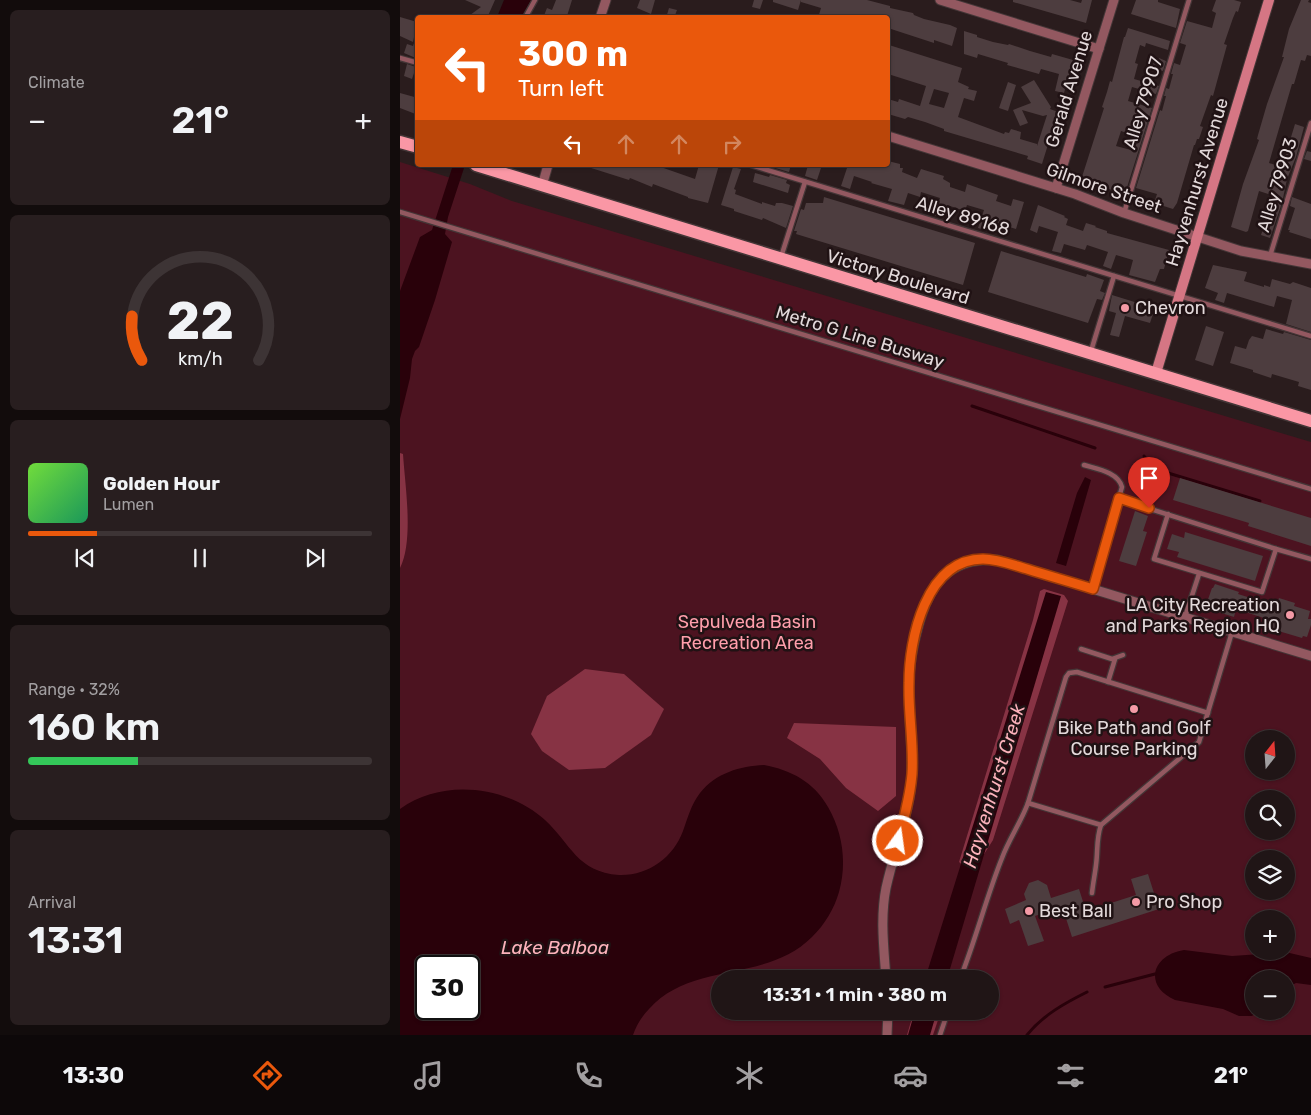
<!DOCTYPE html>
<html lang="en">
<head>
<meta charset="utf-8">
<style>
	:root { --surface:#201516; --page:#281e1f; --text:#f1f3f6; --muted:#a29fa1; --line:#3d3435; --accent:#ea580c }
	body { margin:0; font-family:Rubik,sans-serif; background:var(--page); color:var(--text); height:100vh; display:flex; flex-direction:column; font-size:19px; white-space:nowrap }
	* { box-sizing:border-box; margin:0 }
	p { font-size:16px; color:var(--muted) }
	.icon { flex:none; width:28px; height:28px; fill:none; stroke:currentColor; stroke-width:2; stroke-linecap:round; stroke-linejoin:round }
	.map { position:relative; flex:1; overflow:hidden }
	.details { display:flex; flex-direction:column; gap:10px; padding:10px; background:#120c0c; width:400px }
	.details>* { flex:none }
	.top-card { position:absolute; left:15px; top:15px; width:475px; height:152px; border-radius:5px; box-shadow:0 1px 4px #0004,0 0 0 1px var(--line); background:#ea580c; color:#fff; overflow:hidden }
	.needle { width:32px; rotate:17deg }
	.controls { position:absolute; left:845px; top:730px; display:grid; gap:10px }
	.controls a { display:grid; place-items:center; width:50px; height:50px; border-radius:50%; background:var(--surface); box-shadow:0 1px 4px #0004,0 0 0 1px var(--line); font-size:25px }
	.speed { position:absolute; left:15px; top:955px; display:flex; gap:10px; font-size:25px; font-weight:700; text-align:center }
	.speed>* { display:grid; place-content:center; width:65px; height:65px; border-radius:50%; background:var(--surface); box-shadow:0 1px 4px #0004,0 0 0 1px var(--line); line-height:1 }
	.speed .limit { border:2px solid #111; border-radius:8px; background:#fff; color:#111 }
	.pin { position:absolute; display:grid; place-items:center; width:42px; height:42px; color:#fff; margin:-51px -21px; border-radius:50% 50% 50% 0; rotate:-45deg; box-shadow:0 0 5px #0007 }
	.pin .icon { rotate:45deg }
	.me { position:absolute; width:55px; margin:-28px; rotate:14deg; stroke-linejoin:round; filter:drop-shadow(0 0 4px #0008) }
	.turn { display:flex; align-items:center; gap:18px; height:105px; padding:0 20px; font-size:22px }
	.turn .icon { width:65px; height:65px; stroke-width:2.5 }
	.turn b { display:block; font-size:35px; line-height:42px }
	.lanes { display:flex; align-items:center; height:48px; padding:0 20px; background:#0003; justify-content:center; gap:25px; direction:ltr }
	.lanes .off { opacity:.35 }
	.big { font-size:38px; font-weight:600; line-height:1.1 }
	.details .widget { flex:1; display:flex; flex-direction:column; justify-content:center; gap:8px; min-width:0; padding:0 18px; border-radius:8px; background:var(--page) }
	.details .dial { align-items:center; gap:0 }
	.dial svg { height:130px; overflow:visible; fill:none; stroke:var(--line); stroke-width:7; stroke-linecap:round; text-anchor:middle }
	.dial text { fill:var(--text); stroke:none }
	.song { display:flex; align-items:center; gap:15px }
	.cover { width:60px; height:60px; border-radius:8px; background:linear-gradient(135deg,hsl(100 70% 55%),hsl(150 70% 35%)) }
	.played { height:5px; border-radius:2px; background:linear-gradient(90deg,var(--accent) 20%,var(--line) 20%) }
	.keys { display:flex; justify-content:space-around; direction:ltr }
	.heat { display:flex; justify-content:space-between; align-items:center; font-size:28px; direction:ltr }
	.charge { height:8px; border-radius:4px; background:linear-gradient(90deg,#34c759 32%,var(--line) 0) }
	.trip { position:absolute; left:311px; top:970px; width:288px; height:50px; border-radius:25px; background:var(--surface); box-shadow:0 1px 4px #0004,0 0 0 1px var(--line); font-weight:600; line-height:50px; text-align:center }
	.tabs { display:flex; height:80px; justify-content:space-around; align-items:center; background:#0d0809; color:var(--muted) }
	.tabs .icon { width:35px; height:35px }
	.tabs .selected { color:var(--accent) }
	.tabs b { font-size:22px; color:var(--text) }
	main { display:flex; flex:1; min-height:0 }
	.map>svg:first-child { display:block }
	.green { fill:#4c1320; fill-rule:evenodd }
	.forest { fill:#873344 }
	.water { fill:#29010a; fill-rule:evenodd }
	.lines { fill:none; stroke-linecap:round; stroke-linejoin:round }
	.stream { stroke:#29010a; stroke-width:3 }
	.building { fill:#4d3d3f; fill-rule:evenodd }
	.lane-casing { stroke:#443637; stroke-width:7 }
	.street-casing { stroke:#443637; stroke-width:11 }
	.secondary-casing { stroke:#443637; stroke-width:12 }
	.primary-casing { stroke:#443637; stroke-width:15 }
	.lane { stroke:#935860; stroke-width:4.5 }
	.street { stroke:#935860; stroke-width:9 }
	.secondary { stroke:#d57684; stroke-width:10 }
	.primary { stroke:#fa97a5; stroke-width:12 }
	.route-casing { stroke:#983908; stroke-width:12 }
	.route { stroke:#ea580c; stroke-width:9 }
	.poi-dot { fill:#f49aa6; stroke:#201214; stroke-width:2 }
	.labels { text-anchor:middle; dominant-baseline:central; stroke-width:5; stroke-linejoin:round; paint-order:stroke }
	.street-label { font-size:18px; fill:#e3d9da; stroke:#201214 }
	.poi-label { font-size:18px; fill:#e3d9da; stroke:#201214; text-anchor:start }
	.park-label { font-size:18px; fill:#ff9eab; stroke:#201214 }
	.water-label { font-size:19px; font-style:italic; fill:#fcb2bb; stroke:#201214 }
</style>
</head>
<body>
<main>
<section class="details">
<div class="widget"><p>Climate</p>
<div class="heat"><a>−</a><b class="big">21°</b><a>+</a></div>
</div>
<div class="widget dial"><svg viewBox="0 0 100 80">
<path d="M14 69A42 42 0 1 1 86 69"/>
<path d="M14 69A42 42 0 0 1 8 42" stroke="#ea580c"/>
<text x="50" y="56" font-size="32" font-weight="700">22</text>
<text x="50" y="72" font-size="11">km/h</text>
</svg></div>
<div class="widget">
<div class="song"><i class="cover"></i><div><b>Golden Hour</b><p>Lumen</p></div></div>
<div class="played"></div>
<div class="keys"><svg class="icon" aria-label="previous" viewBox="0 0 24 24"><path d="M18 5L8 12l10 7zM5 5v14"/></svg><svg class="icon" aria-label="pause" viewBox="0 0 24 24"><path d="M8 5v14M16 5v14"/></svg><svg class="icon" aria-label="next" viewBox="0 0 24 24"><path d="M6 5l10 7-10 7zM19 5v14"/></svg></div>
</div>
<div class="widget"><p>Range · 32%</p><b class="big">160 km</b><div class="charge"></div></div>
<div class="widget"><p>Arrival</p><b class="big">13:31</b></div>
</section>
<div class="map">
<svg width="911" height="1035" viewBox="0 0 911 1035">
	<rect width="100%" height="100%" fill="#2a1c1d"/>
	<path class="green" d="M0,162L70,184L112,201L911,442V1035H0ZM854,739H886V771H854ZM854,799H886V831H854ZM854,859H886V891H854ZM854,919H886V951H854ZM26,966H69V1009H26ZM320,979H590V1011H320ZM854,979H886V1011H854Z"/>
	<g class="forest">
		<path d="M0,453L3,454C5,485 14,540 0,568Z"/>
		<polygon points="644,589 664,595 668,601 593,840 576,867 566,868 559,862 633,620 640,591"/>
		<polygon points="185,669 224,674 264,709 251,735 205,768 169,770 142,751 131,734 147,696"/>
		<polygon points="394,723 496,727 496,796 478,811 446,788 420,759 387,738"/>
		<polygon points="514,1011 541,1011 533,1035 507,1035"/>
	</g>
	<g class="water">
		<polygon points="104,0 131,0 121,17 97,17"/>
		<polygon points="53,165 65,165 48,217 45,234 52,242 35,300 19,347 15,351 12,359 10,378 0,419 0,291 20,237 32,230"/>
		<polygon points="685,477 691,480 666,566 656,563 677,493"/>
		<polygon points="646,592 661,596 547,979 525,979"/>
		<path d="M364,765C391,770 414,782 428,807C443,833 447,863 439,892C434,909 425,924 412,937C366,983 291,961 249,1009C242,1016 236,1026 233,1035H0V809C43,778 107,786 145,820C171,844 177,872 219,875C248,876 273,858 283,831C288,817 291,805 300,793C316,773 340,766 364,765ZM69,966V1009H26V966Z"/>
		<path d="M784,950L832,956L861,954L868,951H881L911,958V985L896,983L886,988V979H854V1011H858L852,1016H839L823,1009L775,1000C743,986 752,955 784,950Z"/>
		<polygon points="515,1011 537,1011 530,1035 508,1035"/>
	</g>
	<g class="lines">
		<g class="stream">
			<polyline points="572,406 695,448"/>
			<path d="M744,456C750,465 758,468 768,473L860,501"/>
			<polyline points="705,987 755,974"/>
			<path d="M627,1035C643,1015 665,1003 687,992"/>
		</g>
	</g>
	<g class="building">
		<polygon points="65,0 95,0 87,18 66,18 81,7"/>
		<polygon points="156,0 172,0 167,16 170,18 143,18 147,8 152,10"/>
		<polygon points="240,0 255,0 251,14 237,8"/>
		<polygon points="354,0 363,0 360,9 352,7"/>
		<polygon points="373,0 401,0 398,10 373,2"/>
		<polygon points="401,0 467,0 490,6 490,8 513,13 514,15 524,19 550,25 557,28 552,46 534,40 534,43 488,28 488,18 418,18 421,8 401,2"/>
		<polygon points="613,0 670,0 681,3 682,0 692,0 686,23 613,2"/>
		<polygon points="736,0 758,0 758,2 780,9 776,28 731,14"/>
		<polygon points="816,0 834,0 841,2 838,12 836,11 833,18 824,44 827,45 813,96 811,95 800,126 803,127 799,139 797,139 795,145 794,145 777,203 773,209 754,203 757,194 736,188 760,110 762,111 766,96 764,96 766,88 769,89 773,74 771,74 774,63 780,65 786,45 780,43 787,21 812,28 816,13 812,11"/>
		<polygon points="901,0 909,0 908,2 911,3 911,56 907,55 905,61 901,60 894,84 892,84 869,163 882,167 895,124 904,127 896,157 887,179 882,203 870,238 861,235 874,196 859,191 848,231 846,232 831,227 843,184 859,140 857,139 858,135 867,104 884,57 882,57 889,29"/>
		<polygon points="269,8 277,10 274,18 266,18"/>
		<polygon points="0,17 17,22 13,42 0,36"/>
		<path d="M728,28L770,41L768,50L746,43L745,47L740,45L735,63L738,64L734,79L759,86L756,94L732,87L728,101L752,108L723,200L710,194L712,190L681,180L704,108L702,107L707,92L710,81L712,82L724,37H725ZM721,131L735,136L731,150L716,146Z"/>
		<polygon points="564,31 577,35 577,37 593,42 608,45 609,44 630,51 651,57 652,54 673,60 664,93 655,91 659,74 641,69 639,74 607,65 608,63 578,54 577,58 564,54"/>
		<polygon points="16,37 18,37 18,59 4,53 7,44 13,46"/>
		<path d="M489,45L562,68L558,82L569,87L568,89L577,91L574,101L564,98L558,117L604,134L605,132L609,133L611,129L621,132L620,139L637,144V146L647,115L643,116L622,110L628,123L620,126L613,110L631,103L621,87L634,80L651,107L650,109L658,112L642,164L627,159L628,156L544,131V129L525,122L508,117L505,119L488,114V99L498,102L499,99L520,106L526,86L488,74V52ZM534,89L549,93L544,108L529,104Z"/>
		<polygon points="759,58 766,61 763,71 752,68 754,61 758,62"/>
		<polygon points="7,64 16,67 12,79 4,76"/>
		<polygon points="608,82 616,85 608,111 599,108"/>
		<polygon points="0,93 18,98 18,115 0,108"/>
		<polygon points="907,151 911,152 911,161 904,159"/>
		<polygon points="488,161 500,164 500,168 503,168 502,172 517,178 521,169 544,176 543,179 550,183 550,187 565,192 567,184 598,195 596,201 611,206 613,199 624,202 616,229 593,222 590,231 578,228 584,210 567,205 565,211 547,205 543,218 534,215 540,198 521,192 520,197 508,193 504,205 488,201 492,189 471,183 472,182 454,176 450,189 441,186 448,165 488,165"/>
		<polygon points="188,165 255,165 295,179 299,165 319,165 308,203 288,198 288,197 253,184 252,187 230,178 229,180 188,167"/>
		<polygon points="373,165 391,165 389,172 372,167"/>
		<polygon points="408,165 422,165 417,180 405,176"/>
		<polygon points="333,167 341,169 334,189 336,190 335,194 362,204 362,202 375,206 376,203 382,203 393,206 386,228 363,218 362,220 334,211 334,209 321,205"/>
		<polygon points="355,173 369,177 370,175 387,180 386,183 390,185 388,193 353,182"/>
		<polygon points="424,197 575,243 563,285 396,234 397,231 394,231 401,209 404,210 406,203 423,203"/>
		<polygon points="892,197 911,204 911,239 889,232 890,230 888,230 895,208 890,206"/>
		<polygon points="638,205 665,216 664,217 668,219 666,225 683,231 686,223 696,226 695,227 707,231 707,233 769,250 764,269 760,269 755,282 729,275 733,260 716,255 711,269 703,266 708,252 687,245 685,250 664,244 661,253 652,251 658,232 639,226 637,233 630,230"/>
		<polygon points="601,251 686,277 687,274 704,280 700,291 705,293 702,300 697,299 688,323 588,292"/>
		<polygon points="813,265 847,272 844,281 864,287 864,285 870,287 872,279 890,284 893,282 911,288 911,332 886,324 892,300 877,296 874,307 827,293 824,303 815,300 818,293 805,288"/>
		<polygon points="712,295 741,304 740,310 753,314 750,323 725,316 719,337 710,335 716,313 709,311"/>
		<polygon points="806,326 824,332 813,366 795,360"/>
		<polygon points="866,329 883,334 884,332 911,340 911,390 898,386 899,382 872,374 871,378 853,372 853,370 830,363 835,346 846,349 849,340 852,336 863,339"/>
		<polygon points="780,478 911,518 911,546 848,526 849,523 773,500"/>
		<polygon points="735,511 748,516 743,531 747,532 736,566 719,561"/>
		<polygon points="785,532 863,556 855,581 777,557 779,552 767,549 772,534 784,538"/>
		<polygon points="815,584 839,592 838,594 876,606 879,598 895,603 894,606 910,611 908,619 911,619 911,625 907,637 903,636 902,638 868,628 870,620 836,609 834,617 805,608 812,588 813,588"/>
		<polygon points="748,874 759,909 672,937 662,906 635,916 644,941 628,946 619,920 610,924 605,909 626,900 624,894 629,883 638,880 647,885 651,898 679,889 686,911 736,895 731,879"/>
	</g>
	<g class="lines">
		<defs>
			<g id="lane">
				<polyline points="125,18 135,0"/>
				<polyline points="0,58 18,63"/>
				<polyline points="351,165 911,336"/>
				<polyline points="0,212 911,489"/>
				<polyline points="724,213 789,0"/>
				<polyline points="870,256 911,123"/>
				<polyline points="381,257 405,182"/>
				<polyline points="691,351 714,276"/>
				<path d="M684,465C697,469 718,472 722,487L693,589"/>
				<polyline points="719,499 876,549 862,592 754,559 768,514"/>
				<polyline points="876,549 911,559"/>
				<polyline points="785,617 799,574"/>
				<polyline points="681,649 712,659 723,655"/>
				<polyline points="708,682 715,659"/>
				<polyline points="701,825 628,803 666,677 669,673 677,672 808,713"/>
				<path d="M692,893C693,883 695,874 696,865C698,851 696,839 701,825L799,742L832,632"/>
				<path d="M560,979C576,939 586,898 602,858C609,839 621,822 628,803"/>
				<polyline points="540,1035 548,1011"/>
			</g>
			<g id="street">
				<polyline points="540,0 699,49"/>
				<polyline points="200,18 206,0"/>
				<polyline points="488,136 675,194 724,213 841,251 911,264"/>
				<polyline points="142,186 148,165"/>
				<polyline points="656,188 714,0"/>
				<path d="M486,979C484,949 480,918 486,888C493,856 505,825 510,793C515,756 508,719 509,683C509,664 513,645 518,627C529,584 550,556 598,560L911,656"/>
				<polyline points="487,1035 488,1011"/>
			</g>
			<polyline id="secondary" points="756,373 869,0"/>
			<g id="primary">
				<polyline points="0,142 18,147"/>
				<polyline points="76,165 911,421"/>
			</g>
		</defs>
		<use href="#lane" class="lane-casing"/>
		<use href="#street" class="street-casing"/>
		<use href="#secondary" class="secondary-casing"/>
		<use href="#primary" class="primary-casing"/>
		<use href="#lane" class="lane"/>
		<use href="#street" class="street"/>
		<use href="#secondary" class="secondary"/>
		<use href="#primary" class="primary"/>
	</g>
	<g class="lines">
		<defs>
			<path id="route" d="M498,841C504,819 510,797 512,774C514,744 508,713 509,683C509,639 526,559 583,559C598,559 613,565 627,569C649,576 671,582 693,589L719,498L749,508"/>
		</defs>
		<use href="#route" class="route-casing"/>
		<use href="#route" class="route"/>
	</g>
	<g class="poi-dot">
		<circle cx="725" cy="308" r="5"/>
		<circle cx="890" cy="615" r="5"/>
		<circle cx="734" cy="709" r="5"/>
		<circle cx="736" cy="902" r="5"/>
		<circle cx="629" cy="911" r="5"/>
	</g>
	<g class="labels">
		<g class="street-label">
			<text transform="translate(669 89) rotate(-73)">Gerald Avenue</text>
			<text transform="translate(743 103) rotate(-73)">Alley 79907</text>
			<text transform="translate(797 182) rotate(-73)">Hayvenhurst Avenue</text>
			<text transform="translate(877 185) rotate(-73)">Alley 79903</text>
			<text transform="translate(704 188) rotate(19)">Gilmore Street</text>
			<text transform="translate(563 216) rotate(17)">Alley 89168</text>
			<text transform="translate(498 277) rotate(17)">Victory Boulevard</text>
			<text transform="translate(460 337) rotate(17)">Metro G Line Busway</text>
		</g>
		<g class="poi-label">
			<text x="735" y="308">Chevron</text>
			<text x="880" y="605" text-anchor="end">LA City Recreation<tspan x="880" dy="21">and Parks Region HQ</tspan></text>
			<text x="734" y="728" text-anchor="middle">Bike Path and Golf<tspan x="734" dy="21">Course Parking</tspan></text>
			<text x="746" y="902">Pro Shop</text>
			<text x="639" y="911">Best Ball</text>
		</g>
		<g class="park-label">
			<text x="347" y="622">Sepulveda Basin<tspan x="347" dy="21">Recreation Area</tspan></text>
		</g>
		<g class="water-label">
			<text transform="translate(594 786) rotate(-73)">Hayvenhurst Creek</text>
			<text x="155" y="947">Lake Balboa</text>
		</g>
	</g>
</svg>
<div class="controls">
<a><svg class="needle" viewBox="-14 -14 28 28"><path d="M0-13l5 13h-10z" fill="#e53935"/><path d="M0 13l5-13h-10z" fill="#a29fa1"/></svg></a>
<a><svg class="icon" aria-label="search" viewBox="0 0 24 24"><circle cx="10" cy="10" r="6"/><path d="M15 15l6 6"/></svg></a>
<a><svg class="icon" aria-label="layers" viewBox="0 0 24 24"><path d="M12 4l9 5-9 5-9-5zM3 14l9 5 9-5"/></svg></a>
<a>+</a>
<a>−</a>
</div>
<div class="speed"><div class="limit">30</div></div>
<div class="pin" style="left:749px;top:508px;background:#d93025"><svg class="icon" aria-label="arrive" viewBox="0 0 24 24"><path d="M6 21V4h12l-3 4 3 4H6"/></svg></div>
<svg class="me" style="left:498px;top:841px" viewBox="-20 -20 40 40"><circle r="17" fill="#ea580c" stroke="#fff" stroke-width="3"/><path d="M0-11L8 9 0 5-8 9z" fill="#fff"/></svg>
<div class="trip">13:31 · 1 min · 380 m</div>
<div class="top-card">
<div class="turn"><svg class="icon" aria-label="left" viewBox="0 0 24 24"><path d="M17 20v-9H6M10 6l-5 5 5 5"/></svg><div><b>300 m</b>Turn left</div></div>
<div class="lanes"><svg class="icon" aria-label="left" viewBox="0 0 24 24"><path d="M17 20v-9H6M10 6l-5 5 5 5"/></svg><svg class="icon off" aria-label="ahead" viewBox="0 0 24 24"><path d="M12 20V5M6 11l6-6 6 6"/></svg><svg class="icon off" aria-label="ahead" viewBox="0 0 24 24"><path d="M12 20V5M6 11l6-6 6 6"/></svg><svg class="icon off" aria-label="right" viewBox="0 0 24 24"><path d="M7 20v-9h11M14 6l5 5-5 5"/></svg></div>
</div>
</div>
</main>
<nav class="tabs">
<b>13:30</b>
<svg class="icon selected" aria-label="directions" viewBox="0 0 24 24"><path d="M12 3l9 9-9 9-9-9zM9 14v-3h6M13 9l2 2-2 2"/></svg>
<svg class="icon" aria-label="music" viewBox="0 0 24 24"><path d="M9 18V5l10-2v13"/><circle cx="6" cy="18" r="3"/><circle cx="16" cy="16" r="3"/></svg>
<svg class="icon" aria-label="phone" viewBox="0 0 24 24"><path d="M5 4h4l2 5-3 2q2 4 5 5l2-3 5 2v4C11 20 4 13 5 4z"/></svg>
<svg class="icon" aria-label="climate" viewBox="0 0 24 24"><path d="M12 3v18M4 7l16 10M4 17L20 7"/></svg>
<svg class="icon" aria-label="car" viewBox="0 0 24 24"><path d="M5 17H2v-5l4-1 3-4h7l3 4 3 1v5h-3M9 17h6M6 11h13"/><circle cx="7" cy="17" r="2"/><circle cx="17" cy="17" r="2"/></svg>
<svg class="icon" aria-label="filters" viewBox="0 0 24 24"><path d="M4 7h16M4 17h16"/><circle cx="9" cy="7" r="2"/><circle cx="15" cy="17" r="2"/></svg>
<b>21°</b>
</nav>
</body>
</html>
